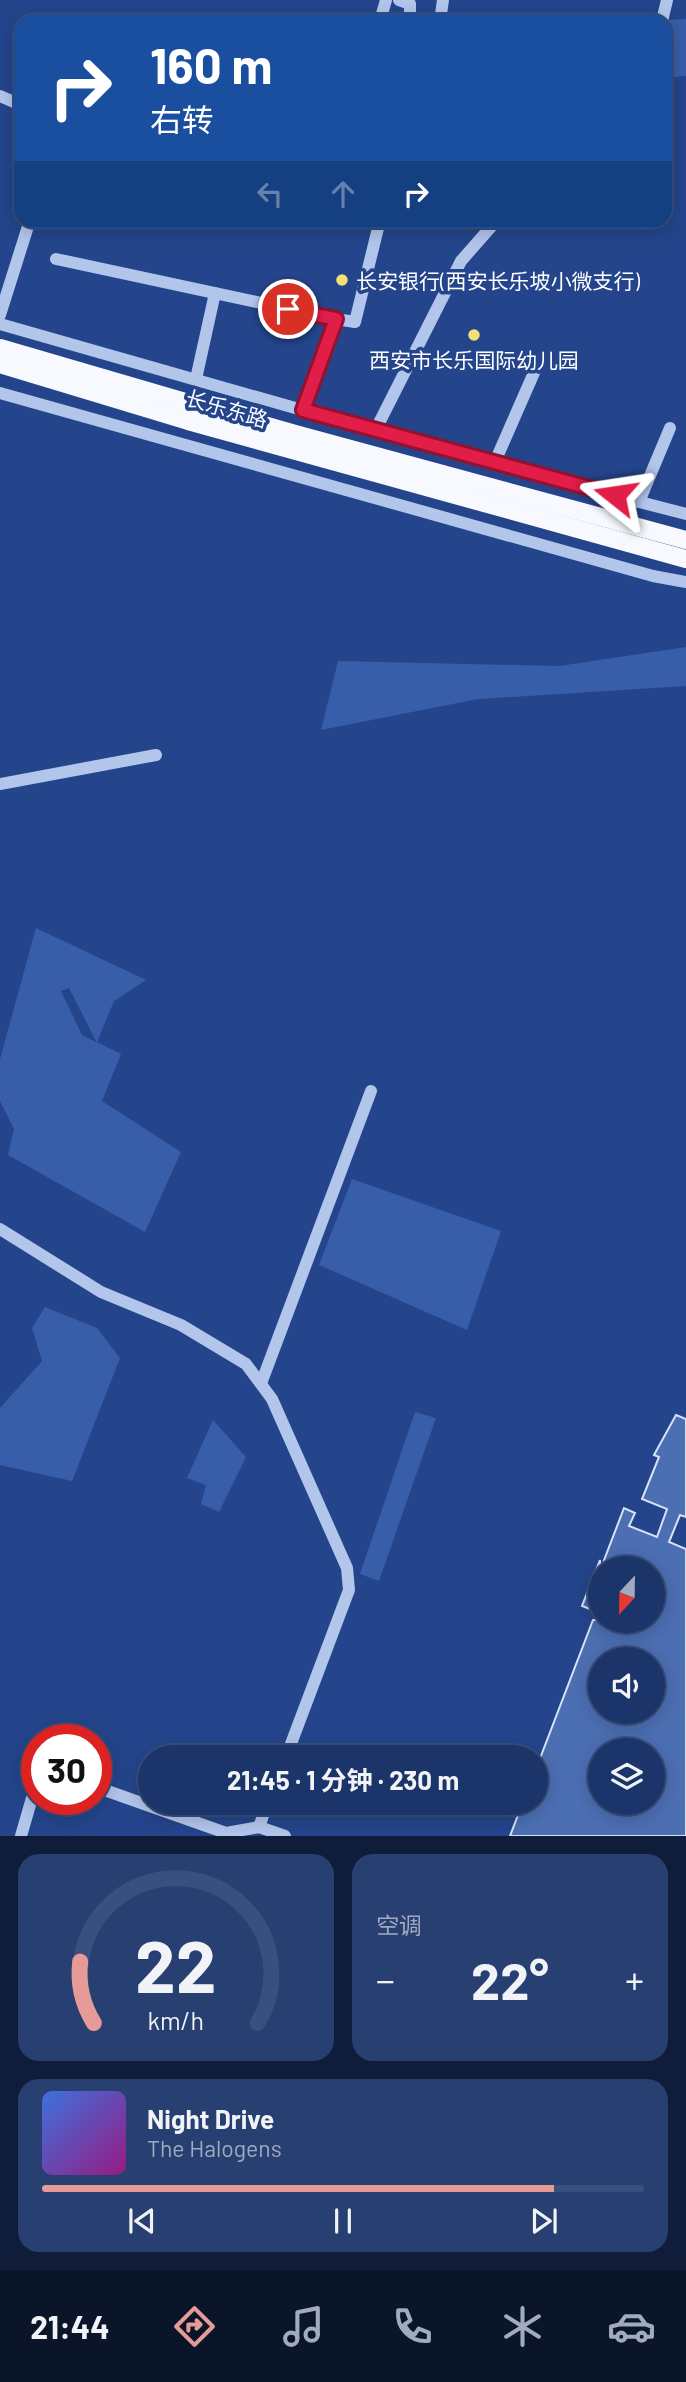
<!DOCTYPE html>
<html lang="zh">
<head>
<meta charset="utf-8">
<style>
	:root { --surface:#1b3469; --page:#283f71; --text:#f1f3f6; --muted:#a0aac0; --line:#394f7d; --accent:#e69b98 }
	body { margin:0; font-family:Barlow,"Noto Sans SC",sans-serif; background:var(--page); color:var(--text); height:100vh; display:flex; flex-direction:column; font-size:26px; white-space:nowrap }
	* { box-sizing:border-box; margin:0 }
	p { font-size:23px; color:var(--muted) }
	.icon { flex:none; width:38px; height:38px; fill:none; stroke:currentColor; stroke-width:2; stroke-linecap:round; stroke-linejoin:round }
	.map { position:relative; height:1836px; overflow:hidden }
	.panel { display:flex; flex-direction:column; gap:18px; padding:18px; background:#0f1d3a; flex:1 }
	.panel>* { flex:none }
	.hud { position:absolute; left:14px; top:14px; width:658px; height:214px; border-radius:21px; box-shadow:0 4px 18px #0003,0 0 0 2px var(--line); background:#1a4fa0; color:#fff; overflow:hidden }
	.needle { width:46px; rotate:202deg }
	.tools { position:absolute; left:588px; top:1556px; display:grid; gap:14px }
	.tools a { display:grid; place-items:center; width:77px; height:77px; border-radius:50%; background:var(--surface); box-shadow:0 4px 18px #0003,0 0 0 2px var(--line); font-size:35px }
	.speed { position:absolute; left:21px; top:1724px; display:flex; gap:14px; font-size:35px; font-weight:700; text-align:center }
	.speed>* { display:grid; place-content:center; width:91px; height:91px; border-radius:50%; background:var(--surface); box-shadow:0 4px 18px #0003,0 0 0 2px var(--line); line-height:1 }
	.speed .limit { border:10px solid #d22; background:#fff; color:#111 }
	.pin { position:absolute; display:grid; place-items:center; width:60px; height:60px; color:#fff; margin:-30px; border:4px solid #fff; border-radius:50%; box-shadow:0 2px 7px #0007 }
	.me { position:absolute; width:77px; margin:-38px; rotate:285deg; stroke-linejoin:round; filter:drop-shadow(0 0 5px #0008) }
	.turn { display:flex; align-items:center; gap:24px; height:147px; padding:0 21px; font-size:32px }
	.turn .icon { width:91px; height:91px; stroke-width:2.5 }
	.turn b { display:block; font-size:49px; line-height:60px }
	.lanes { display:flex; align-items:center; height:66px; padding:0 21px; background:#0003; justify-content:center; gap:35px; direction:ltr }
	.lanes .off { opacity:.35 }
	.big { font-size:52px; font-weight:700; line-height:1.1 }
	.panel .card { flex:1; display:flex; flex-direction:column; justify-content:center; gap:10px; min-width:0; padding:0 24px; border-radius:21px; background:var(--page) }
	.panel .dial { align-items:center; gap:0 }
	.dial svg { height:182px; overflow:visible; fill:none; stroke:var(--line); stroke-width:7; stroke-linecap:round; text-anchor:middle }
	.dial text { fill:var(--text); stroke:none }
	.song { display:flex; align-items:center; gap:21px }
	.cover { width:84px; height:84px; border-radius:10px; background:linear-gradient(135deg,hsl(220 70% 55%),hsl(310 70% 35%)) }
	.played { height:7px; border-radius:4px; background:linear-gradient(90deg,var(--accent) 85%,var(--line) 85%) }
	.keys { display:flex; justify-content:space-around; direction:ltr }
	.heat { display:flex; justify-content:space-between; align-items:center; font-size:38px; direction:ltr }
	.panel .tiles { flex:1; display:grid; gap:18px; grid-template-columns:1fr 1fr }
	.card:last-child { grid-column:span 2 }
	.trip { position:absolute; left:138px; top:1745px; width:410px; height:70px; border-radius:35px; background:var(--surface); box-shadow:0 4px 18px #0003,0 0 0 2px var(--line); font-weight:700; line-height:70px; text-align:center }
	.dock { display:flex; height:112px; justify-content:space-around; align-items:center; background:#0b152a; color:var(--muted) }
	.dock .icon { width:49px; height:49px }
	.dock .active { color:var(--accent) }
	.dock b { font-size:32px; color:var(--text) }
	.map>svg:first-child { display:block }
	.green { fill:#385da9; fill-rule:evenodd }
	.building { fill:#4c6fb3; stroke:#d7e2f8; stroke-width:2; fill-rule:evenodd }
	.lines { fill:none; stroke-linecap:round; stroke-linejoin:round }
	.minor { stroke:#b2c5eb; stroke-width:12 }
	.major { stroke:#f7f9fe; stroke-width:18 }
	.route-casing { stroke:#92132f; stroke-width:18 }
	.route { stroke:#e11d48; stroke-width:12 }
	.poi-dot { fill:#f5e076; stroke:#24458c; stroke-width:2.5 }
	.labels { text-anchor:middle; dominant-baseline:central; stroke-width:7; stroke-linejoin:round; paint-order:stroke }
	.poi-label { font-size:21px; fill:#fff; stroke:#24458c; text-anchor:start }
	.street-label { font-size:21px; fill:#fff; stroke:#24458c }
</style>
</head>
<body>
<div class="map">
<svg width="686" height="1836" viewBox="0 0 686 1836">
	<rect width="100%" height="100%" fill="#24458c"/>
	<g class="green">
		<polygon points="686,19 686,76 665,78 665,20"/>
		<polygon points="686,647 686,686 478,699 321,730 338,661 559,666"/>
		<path d="M36,928L146,980L114,1001L97,1042L121,1054L102,1101L181,1152L145,1232L8,1155L14,1129L0,1101V1059ZM69,988L96,1041V1042L82,1035L61,991Z"/>
		<polygon points="352,1179 501,1231 467,1330 319,1265"/>
		<polygon points="45,1307 97,1328 120,1358 72,1481 0,1465 0,1408 42,1361 32,1328"/>
		<polygon points="415,1412 436,1418 379,1581 360,1574"/>
		<polygon points="213,1420 246,1457 219,1512 201,1504 206,1485 187,1478"/>
	</g>
	<g class="building">
		<path d="M676,1415L686,1419V1517L680,1515L669,1542L686,1549V1836H510L523,1802H536V1769L593,1620H653V1568H601L624,1508L635,1513L629,1526L657,1537L667,1509L642,1499L659,1457L654,1455ZM600,1659H653V1712H600ZM600,1750H653V1802H600Z"/>
		<polygon points="600,1560 600,1613 582,1606"/>
	</g>
	<g class="lines">
		<g class="minor">
			<polyline points="399,0 410,4 410,21"/>
			<polyline points="380,21 386,0"/>
			<polyline points="440,21 443,0"/>
			<polyline points="662,21 667,0"/>
			<polyline points="0,96 21,105"/>
			<polyline points="56,259 336,319"/>
			<polyline points="0,315 30,220"/>
			<polyline points="0,324 481,461 686,514"/>
			<polyline points="196,379 215,293"/>
			<polyline points="0,393 653,576 686,582"/>
			<polyline points="303,410 336,319 355,322 380,220"/>
			<polyline points="375,431 461,261 497,220"/>
			<polyline points="494,464 540,359"/>
			<polyline points="639,502 670,428"/>
			<polyline points="0,784 156,755"/>
			<polyline points="0,1229 101,1292 181,1325 246,1364 272,1399 347,1568 349,1590 286,1757"/>
			<polyline points="262,1381 371,1091"/>
			<polyline points="96,1787 226,1833 259,1827 285,1836"/>
			<polyline points="259,1827 268,1802"/>
			<polyline points="21,1836 32,1798 37,1796"/>
		</g>
		<g class="major">
			<polyline points="0,348 295,434 686,540"/>
			<polyline points="0,364 188,421 686,559"/>
		</g>
	</g>
	<g class="lines">
		<defs>
			<polyline id="route" points="288,309 336,319 303,410 615,495"/>
		</defs>
		<use href="#route" class="route-casing"/>
		<use href="#route" class="route"/>
	</g>
	<g class="poi-dot">
		<circle cx="342" cy="280" r="7"/>
		<circle cx="474" cy="335" r="7"/>
	</g>
	<g class="labels">
		<g class="poi-label">
			<text x="356" y="280">长安银行(西安长乐坡小微支行)</text>
			<text x="474" y="359" text-anchor="middle">西安市长乐国际幼儿园</text>
		</g>
		<g class="street-label">
			<text transform="translate(227 408) rotate(16)">长乐东路</text>
		</g>
	</g>
</svg>
<div class="tools">
<a><svg class="needle" viewBox="-14 -14 28 28"><path d="M0-13l5 13h-10z" fill="#e53935"/><path d="M0 13l5-13h-10z" fill="#a0aac0"/></svg></a>
<a><svg class="icon" aria-label="sound" viewBox="0 0 24 24"><path d="M4 9h4l5-4v14l-5-4H4zM17 9q2 3 0 6"/></svg></a>
<a><svg class="icon" aria-label="layers" viewBox="0 0 24 24"><path d="M12 4l9 5-9 5-9-5zM3 14l9 5 9-5"/></svg></a>
</div>
<div class="speed"><div class="limit">30</div></div>
<div class="pin" style="left:288px;top:309px;background:#d93025"><svg class="icon" aria-label="arrive" viewBox="0 0 24 24"><path d="M6 21V4h12l-3 4 3 4H6"/></svg></div>
<svg class="me" style="left:615px;top:495px" viewBox="-20 -20 40 40"><path d="M0-17L14 15 0 8-14 15z" fill="#e11d48" stroke="#fff" stroke-width="4"/></svg>
<div class="trip">21:45 · 1 分钟 · 230 m</div>
<div class="hud">
<div class="turn"><svg class="icon" aria-label="right" viewBox="0 0 24 24"><path d="M7 20v-9h11M14 6l5 5-5 5"/></svg><div><b>160 m</b>右转</div></div>
<div class="lanes"><svg class="icon off" aria-label="left" viewBox="0 0 24 24"><path d="M17 20v-9H6M10 6l-5 5 5 5"/></svg><svg class="icon off" aria-label="ahead" viewBox="0 0 24 24"><path d="M12 20V5M6 11l6-6 6 6"/></svg><svg class="icon" aria-label="right" viewBox="0 0 24 24"><path d="M7 20v-9h11M14 6l5 5-5 5"/></svg></div>
</div>
</div>
<section class="panel">
<div class="tiles">
<div class="card dial"><svg viewBox="0 0 100 80">
<path d="M14 69A42 42 0 1 1 86 69"/>
<path d="M14 69A42 42 0 0 1 8 42" stroke="#e69b98"/>
<text x="50" y="56" font-size="32" font-weight="700">22</text>
<text x="50" y="72" font-size="11">km/h</text>
</svg></div>
<div class="card"><p>空调</p>
<div class="heat"><a>−</a><b class="big">22°</b><a>+</a></div>
</div>
<div class="card">
<div class="song"><i class="cover"></i><div><b>Night Drive</b><p>The Halogens</p></div></div>
<div class="played"></div>
<div class="keys"><svg class="icon" aria-label="previous" viewBox="0 0 24 24"><path d="M18 5L8 12l10 7zM5 5v14"/></svg><svg class="icon" aria-label="pause" viewBox="0 0 24 24"><path d="M8 5v14M16 5v14"/></svg><svg class="icon" aria-label="next" viewBox="0 0 24 24"><path d="M6 5l10 7-10 7zM19 5v14"/></svg></div>
</div>
</div>
</section>
<nav class="dock">
<b>21:44</b>
<svg class="icon active" aria-label="directions" viewBox="0 0 24 24"><path d="M12 3l9 9-9 9-9-9zM9 14v-3h6M13 9l2 2-2 2"/></svg>
<svg class="icon" aria-label="music" viewBox="0 0 24 24"><path d="M9 18V5l10-2v13"/><circle cx="6" cy="18" r="3"/><circle cx="16" cy="16" r="3"/></svg>
<svg class="icon" aria-label="phone" viewBox="0 0 24 24"><path d="M5 4h4l2 5-3 2q2 4 5 5l2-3 5 2v4C11 20 4 13 5 4z"/></svg>
<svg class="icon" aria-label="climate" viewBox="0 0 24 24"><path d="M12 3v18M4 7l16 10M4 17L20 7"/></svg>
<svg class="icon" aria-label="car" viewBox="0 0 24 24"><path d="M5 17H2v-5l4-1 3-4h7l3 4 3 1v5h-3M9 17h6M6 11h13"/><circle cx="7" cy="17" r="2"/><circle cx="17" cy="17" r="2"/></svg>
</nav>
</body>
</html>
